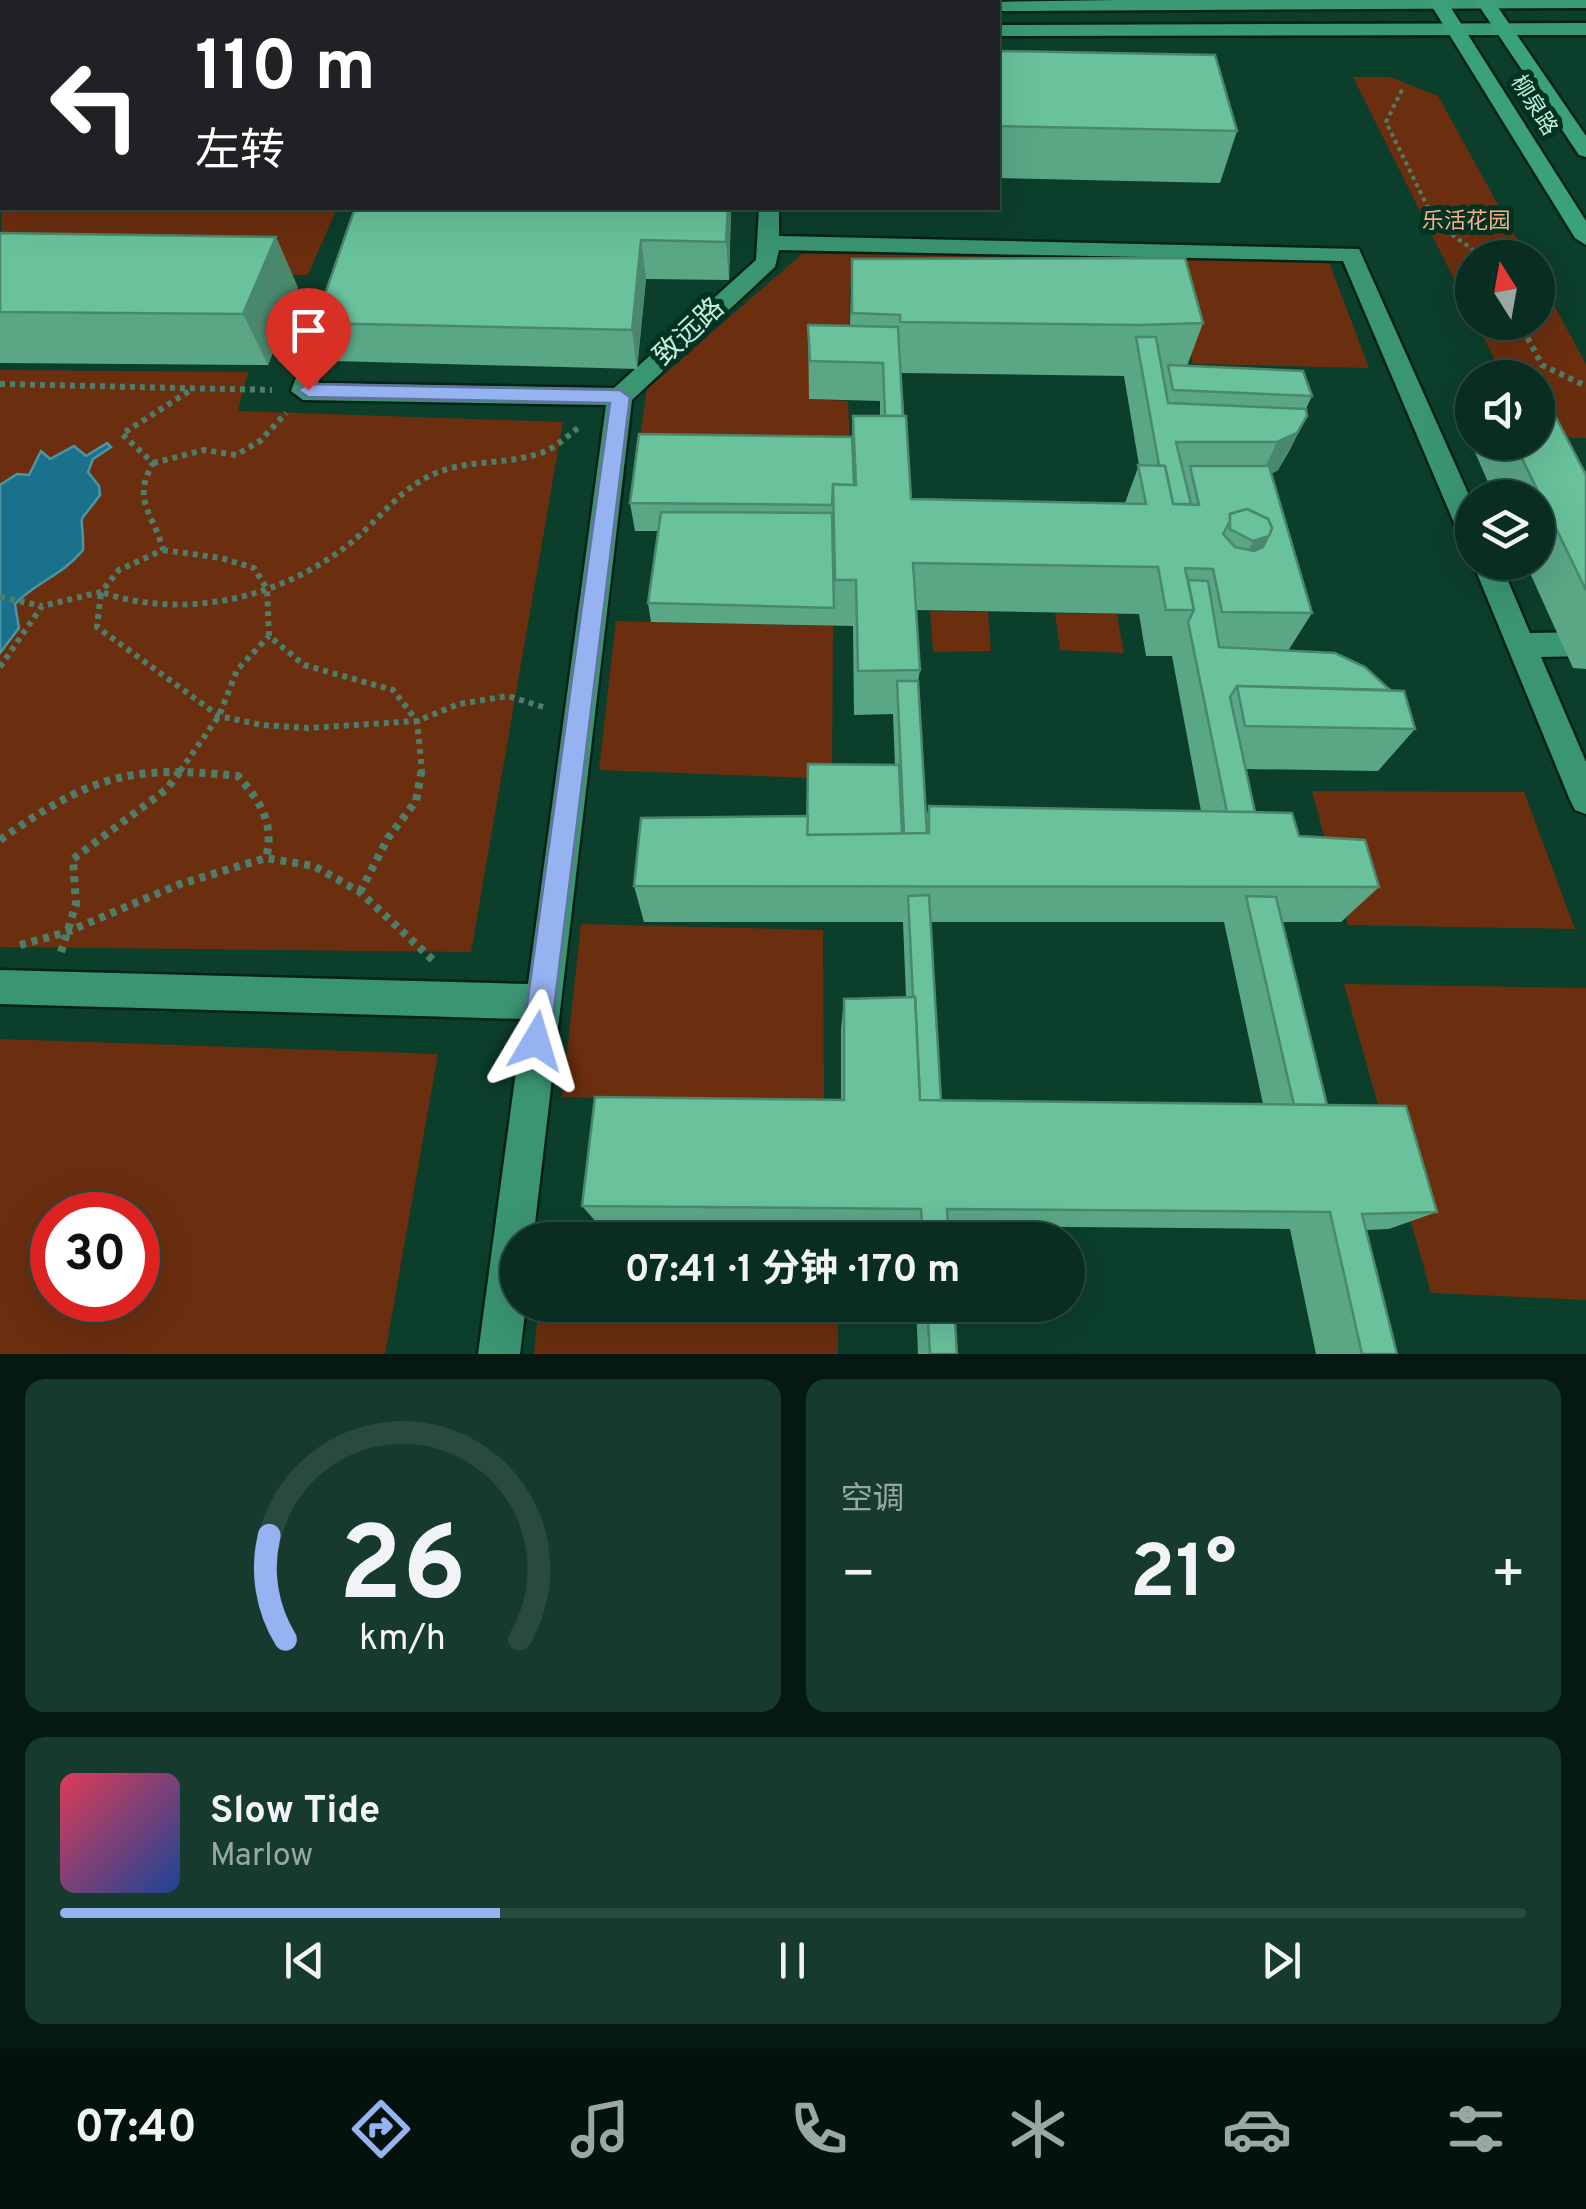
<!DOCTYPE html>
<html lang="zh">
<head>
<meta charset="utf-8">
<style>
	:root { --surface:#092e21; --page:#173a2e; --text:#f1f3f6; --muted:#99a8a5; --line:#294a3f; --accent:#95b2f1 }
	body { margin:0; font-family:Overpass,"Noto Sans SC",sans-serif; background:var(--page); color:var(--text); height:100vh; display:flex; flex-direction:column; font-size:38px; white-space:nowrap }
	* { box-sizing:border-box; margin:0 }
	p { font-size:32px; color:var(--muted) }
	.icon { flex:none; width:55px; height:55px; fill:none; stroke:currentColor; stroke-width:2; stroke-linecap:round; stroke-linejoin:round }
	.map { position:relative; height:1354px; overflow:hidden }
	.side { display:flex; flex-direction:column; gap:25px; padding:25px; background:#051912; flex:1 }
	.side>* { flex:none }
	.hud { position:absolute; left:0px; top:0px; width:1000px; height:210px; box-shadow:0 10px 40px #0002,0 0 0 2px var(--line); background:#202124; color:#fff; overflow:hidden }
	.needle { width:65px; rotate:349deg }
	.buttons { position:absolute; left:1455px; top:240px; display:grid; gap:20px }
	.buttons a { display:grid; place-items:center; width:100px; height:100px; border-radius:50%; background:var(--surface); box-shadow:0 10px 40px #0002,0 0 0 2px var(--line); font-size:50px }
	.speed { position:absolute; left:30px; top:1192px; display:flex; gap:20px; font-size:50px; font-weight:700; text-align:center }
	.speed>* { display:grid; place-content:center; width:130px; height:130px; border-radius:50%; background:var(--surface); box-shadow:0 10px 40px #0002,0 0 0 2px var(--line); line-height:1 }
	.speed .limit { border:15px solid #d22; background:#fff; color:#111 }
	.pin { position:absolute; display:grid; place-items:center; width:85px; height:85px; color:#fff; margin:-102px -42px; border-radius:50% 50% 50% 0; rotate:-45deg; box-shadow:0 0 10px #0007 }
	.pin .icon { rotate:45deg }
	.me { position:absolute; width:110px; margin:-55px; rotate:7deg; stroke-linejoin:round; filter:drop-shadow(0 0 8px #0008) }
	.turn { display:flex; align-items:center; gap:35px; height:210px; padding:0 30px; font-size:45px }
	.turn .icon { width:130px; height:130px; stroke-width:2.5 }
	.turn b { display:block; font-size:70px; line-height:85px }
	.big { font-size:75px; font-weight:700; line-height:1.1 }
	.side .tile { flex:1; display:flex; flex-direction:column; justify-content:center; gap:15px; min-width:0; padding:0 35px; border-radius:20px; background:var(--page) }
	.side .dial { align-items:center; gap:0 }
	.dial svg { height:260px; overflow:visible; fill:none; stroke:var(--line); stroke-width:7; stroke-linecap:round; text-anchor:middle }
	.dial text { fill:var(--text); stroke:none }
	.song { display:flex; align-items:center; gap:30px }
	.cover { width:120px; height:120px; border-radius:15px; background:linear-gradient(135deg,hsl(350 70% 55%),hsl(220 70% 35%)) }
	.played { height:10px; border-radius:5px; background:linear-gradient(90deg,var(--accent) 30%,var(--line) 30%) }
	.keys { display:flex; justify-content:space-around; direction:ltr }
	.heat { display:flex; justify-content:space-between; align-items:center; font-size:55px; direction:ltr }
	.side .tiles { flex:1; display:grid; gap:25px; grid-template-columns:1fr 1fr }
	.tile:last-child { grid-column:span 2 }
	.trip { position:absolute; left:500px; top:1222px; width:585px; height:100px; border-radius:50px; background:var(--surface); box-shadow:0 10px 40px #0002,0 0 0 2px var(--line); font-weight:700; line-height:100px; text-align:center }
	.tabs { display:flex; height:160px; justify-content:space-around; align-items:center; background:#04120d; color:var(--muted) }
	.tabs .icon { width:70px; height:70px }
	.tabs .on { color:var(--accent) }
	.tabs b { font-size:45px; color:var(--text) }
	.map>svg:first-child { display:block }
	.green { fill:#6b2e0f; fill-rule:evenodd }
	.water { fill:#19718c; stroke:#4c96a3; stroke-width:2.5 }
	.lines { fill:none; stroke-linecap:round; stroke-linejoin:round }
	.street-casing { stroke:#052217; stroke-width:5 }
	.secondary-casing { stroke:#052217; stroke-width:5 }
	.primary-casing { stroke:#052217; stroke-width:5 }
	.path-far2 { stroke:#4e7d6a; stroke-width:4; stroke-dasharray:4 4; stroke-linecap:butt }
	.path-far1 { stroke:#4e7d6a; stroke-width:6; stroke-dasharray:5 5; stroke-linecap:butt }
	.path { stroke:#4e7d6a; stroke-width:8; stroke-dasharray:6 6; stroke-linecap:butt }
	.street { fill:#3a9571; fill-rule:evenodd }
	.secondary { fill:#3a9b75; fill-rule:evenodd }
	.primary { fill:#3aa179; fill-rule:evenodd }
	.wall { fill:#5aa786; fill-rule:evenodd }
	.shaded-wall { fill:#4a886d }
	.building { fill:#69c29c; stroke:#4a886d; stroke-width:2.5; fill-rule:evenodd }
	.route { fill:#95b2f1; stroke:#61749d; stroke-width:2.5 }
	.labels { text-anchor:middle; dominant-baseline:central; stroke-width:10; stroke-linejoin:round; paint-order:stroke }
	.far-street-label { font-size:22px; fill:#c3edd8; stroke:#032 }
	.far-park-label { font-size:22px; fill:#ffae8b; stroke:#032 }
	.street-label { font-size:28px; fill:#c3edd8; stroke:#032 }
</style>
</head>
<body>
<div class="map">
<svg width="1586" height="1354" viewBox="0 0 1586 1354">
	<rect width="100%" height="100%" fill="#0c3e2c"/>
	<g class="green">
		<polygon points="1353,77 1390,77 1438,96 1527,257 1472,258 1472,315"/>
		<polygon points="2,192 2,208 337,208 308,275 0,273"/>
		<polygon points="802,254 1154,255 1161,287 850,282 849,365 810,399 848,401 851,466 636,464 647,389"/>
		<polygon points="1168,259 1329,262 1369,368 1193,364"/>
		<polygon points="1538,276 1586,364 1586,438 1538,437 1538,378 1504,377 1476,323 1538,322"/>
		<polygon points="0,370 248,372 238,411 563,422 471,952 0,947"/>
		<polygon points="930,611 988,612 991,651 933,652"/>
		<polygon points="1055,613 1117,614 1124,653 1060,650"/>
		<polygon points="616,621 833,626 832,779 599,770"/>
		<polygon points="1312,791 1524,792 1575,929 1348,925"/>
		<polygon points="581,924 823,930 824,1102 562,1097"/>
		<polygon points="1344,984 1586,988 1586,1300 1431,1293"/>
		<path d="M0,1039L438,1054L385,1354H0ZM52,1215H138V1300H52Z"/>
		<polygon points="539,1305 838,1305 838,1354 534,1354"/>
	</g>
	<path class="water" d="M107,443L111,447L93,459L88,472L99,486L100,495C73,532 84,506 83,550C62,576 37,581 15,604L19,628L0,653V485L17,474L29,475L41,451L50,459L74,446L86,456Z"/>
	<g class="lines">
		<defs>
			<g id="street">
				<polygon points="759,208 779,208 779,236 1359,249 1472,502 1472,542 1462,539 1458,532 1343,261 779,250 775,267 632,400 533,1240 518,1240 518,1305 526,1305 520,1354 478,1354 523,1019 0,1004 0,970 528,984 606,405 303,400 291,391 324,302 336,295 348,302 318,383 614,388 756,260"/>
				<polygon points="1472,561 1500,562 1530,633 1586,632 1586,656 1541,657 1586,762 1586,814 1575,810 1570,800"/>
			</g>
			<g id="secondary">
				<polygon points="1118,0 1586,0 1586,8 998,11 998,2 991,2"/>
				<rect x="0" y="12" width="2" height="10"/>
				<polygon points="1586,23 1586,35 998,36 998,25"/>
				<polygon points="0,36 2,37 2,48 0,48"/>
			</g>
			<g id="primary">
				<polygon points="1428,0 1446,0 1586,221 1586,245 1575,238"/>
				<polygon points="1475,0 1493,0 1586,136 1586,157 1579,155"/>
			</g>
		</defs>
		<use href="#street" class="street-casing"/>
		<use href="#secondary" class="secondary-casing"/>
		<use href="#primary" class="primary-casing"/>
		<g class="path-far2">
			<polyline points="1402,90 1386,122 1435,222 1484,258"/>
			<polyline points="1519,322 1524,331"/>
		</g>
		<g class="path-far1">
			<polyline points="1523,329 1542,365 1586,386"/>
			<polyline points="0,384 272,390"/>
			<polyline points="153,463 204,450 236,455 260,441 286,413"/>
			<polyline points="163,550 221,558 254,568 267,589 269,636 304,665 393,690 417,721 422,771"/>
			<polyline points="0,597 42,606"/>
			<path d="M0,667L42,606L101,592L119,570L163,550C154,513 131,502 153,463L122,434L194,388"/>
			<path d="M543,707L508,696L459,704L417,721L308,728L262,725L219,716L97,627L101,592C186,621 283,598 353,541C380,518 402,487 436,473C469,459 507,465 541,453C556,448 567,436 579,427"/>
			<polyline points="180,771 219,716 237,670 269,636"/>
		</g>
		<g class="path">
			<path d="M0,840C89,777 128,764 238,776C260,801 275,823 266,858"/>
			<polyline points="360,892 388,838 416,801 422,768"/>
			<polyline points="20,945 67,932 180,884 266,858 314,866 360,892 433,960"/>
			<polyline points="61,952 76,904 73,859 167,789 182,768"/>
		</g>
		<use href="#street" class="street"/>
		<use href="#secondary" class="secondary"/>
		<use href="#primary" class="primary"/>
	</g>
	<g class="wall">
		<polygon points="998,51 1237,131 1220,183 998,178"/>
		<polygon points="355,208 731,208 729,280 646,279 637,369 332,361 315,323"/>
		<polygon points="0,233 276,237 298,288 268,365 0,363"/>
		<path d="M852,259L1203,323L1187,366L1312,396L1306,409L1307,416L1288,453L1278,470L1271,474L1312,613L1288,651L1415,729L1378,771L1246,769L1255,812L1299,836L1379,887L1341,922H1282L1327,1105L1437,1212L1389,1229L1366,1230L1397,1354H1316L1290,1229L948,1226L949,1240H912L911,1226L598,1224L582,1206L841,1099V1029L844,999L906,997L903,922H644L634,886L807,816L895,765L893,714L854,715L853,626L651,622L648,603L658,531H635L630,503L852,437L853,416H880V401L809,399L808,325L850,326ZM901,373L1124,376L1139,465L1125,503L911,499ZM916,610L1139,614L1146,656H1172L1201,811L929,806L926,819L918,682L920,670ZM930,922H1224L1263,1104L941,1101Z"/>
		<polygon points="1472,437 1472,442 1538,442 1586,475 1586,669 1573,668 1525,562 1538,562 1538,498 1495,498 1470,441"/>
		<polygon points="916,1305 954,1305 957,1354 918,1354"/>
	</g>
	<g class="shaded-wall">
		<polygon points="0,70 2,74 2,164 0,162"/>
		<polygon points="728,208 731,208 729,280 726,242"/>
		<polygon points="276,237 298,288 268,365 243,314"/>
		<polygon points="641,240 646,279 637,369 632,330"/>
		<polygon points="1307,416 1278,470 1259,480 1277,442"/>
		<polygon points="1269,536 1238,594 1224,599 1253,541"/>
	</g>
	<g class="building">
		<polygon points="998,51 1215,55 1237,131 998,126"/>
		<polygon points="355,208 728,208 726,242 641,240 632,330 315,323"/>
		<polygon points="0,233 276,237 243,314 0,312"/>
		<polygon points="1185,258 1203,323 1140,325 900,322 900,315 852,313 852,259"/>
		<polygon points="808,325 898,327 903,416 885,416 883,363 810,361"/>
		<polygon points="1136,337 1156,337 1168,403 1306,409 1307,416 1297,433 1277,442 1176,442 1191,504 1173,504 1165,466 1159,465"/>
		<polygon points="1168,365 1303,371 1312,396 1173,390"/>
		<polygon points="1538,404 1549,404 1586,475 1586,590 1514,442 1538,442"/>
		<path d="M853,416H906L911,499L1146,504L1138,465L1165,466L1173,504L1199,505L1190,466H1269L1312,613L1222,612L1213,569L1185,568L1194,610H1166L1158,567L913,563L920,670L858,671L856,580H835L833,484L856,485ZM1247,509L1268,519L1272,528L1263,547L1254,551L1235,547L1223,534L1230,521V514Z"/>
		<polygon points="639,434 852,437 854,485 833,484 832,505 630,503"/>
		<polygon points="1247,509 1268,519 1272,528 1269,536 1253,541 1230,529 1230,514"/>
		<polygon points="661,512 832,513 834,608 648,603"/>
		<polygon points="1188,580 1208,581 1219,647 1335,653 1365,667 1390,690 1237,686 1230,697 1255,812 1227,812 1188,622 1194,610"/>
		<polygon points="897,681 918,681 927,833 904,834"/>
		<polygon points="1237,686 1404,691 1415,729 1245,726"/>
		<polygon points="808,764 899,765 902,834 807,835"/>
		<polygon points="929,806 1292,813 1299,836 1365,840 1379,887 634,886 641,818 808,816 807,835 929,833"/>
		<polygon points="929,895 941,1101 920,1100 915,997 913,997 908,896"/>
		<polygon points="1246,896 1276,897 1327,1105 1294,1105"/>
		<polygon points="915,997 920,1100 1406,1106 1437,1212 1362,1214 1397,1354 1362,1354 1330,1212 947,1209 949,1240 923,1240 921,1209 582,1206 595,1097 844,1100 844,999"/>
		<polygon points="927,1305 954,1305 957,1354 930,1354"/>
	</g>
	<polygon class="route" points="308,384 620,390 630,397 550,1041 546,1051 536,1055 526,1051 522,1041 610,403 308,397 298,390"/>
	<g class="labels">
		<g class="far-street-label">
			<text transform="translate(1533 106) rotate(58)">柳泉路</text>
		</g>
		<g class="far-park-label">
			<text x="1466" y="222">乐活花园</text>
		</g>
		<g class="street-label">
			<text transform="translate(690 333) rotate(-43)">致远路</text>
		</g>
	</g>
</svg>
<div class="buttons">
<a><svg class="needle" viewBox="-14 -14 28 28"><path d="M0-13l5 13h-10z" fill="#e53935"/><path d="M0 13l5-13h-10z" fill="#99a8a5"/></svg></a>
<a><svg class="icon" aria-label="sound" viewBox="0 0 24 24"><path d="M4 9h4l5-4v14l-5-4H4zM17 9q2 3 0 6"/></svg></a>
<a><svg class="icon" aria-label="layers" viewBox="0 0 24 24"><path d="M12 4l9 5-9 5-9-5zM3 14l9 5 9-5"/></svg></a>
</div>
<div class="speed"><div class="limit">30</div></div>
<div class="pin" style="left:308px;top:390px;background:#d93025"><svg class="icon" aria-label="arrive" viewBox="0 0 24 24"><path d="M6 21V4h12l-3 4 3 4H6"/></svg></div>
<svg class="me" style="left:536px;top:1041px" viewBox="-20 -20 40 40"><path d="M0-17L14 15 0 8-14 15z" fill="#95b2f1" stroke="#fff" stroke-width="4"/></svg>
<div class="trip">07:41 · 1 分钟 · 170 m</div>
<div class="hud">
<div class="turn"><svg class="icon" aria-label="left" viewBox="0 0 24 24"><path d="M17 20v-9H6M10 6l-5 5 5 5"/></svg><div><b>110 m</b>左转</div></div>
</div>
</div>
<section class="side">
<div class="tiles">
<div class="tile dial"><svg viewBox="0 0 100 80">
<path d="M14 69A42 42 0 1 1 86 69"/>
<path d="M14 69A42 42 0 0 1 9 37" stroke="#95b2f1"/>
<text x="50" y="56" font-size="32" font-weight="700">26</text>
<text x="50" y="72" font-size="11">km/h</text>
</svg></div>
<div class="tile"><p>空调</p>
<div class="heat"><a>−</a><b class="big">21°</b><a>+</a></div>
</div>
<div class="tile">
<div class="song"><i class="cover"></i><div><b>Slow Tide</b><p>Marlow</p></div></div>
<div class="played"></div>
<div class="keys"><svg class="icon" aria-label="previous" viewBox="0 0 24 24"><path d="M18 5L8 12l10 7zM5 5v14"/></svg><svg class="icon" aria-label="pause" viewBox="0 0 24 24"><path d="M8 5v14M16 5v14"/></svg><svg class="icon" aria-label="next" viewBox="0 0 24 24"><path d="M6 5l10 7-10 7zM19 5v14"/></svg></div>
</div>
</div>
</section>
<nav class="tabs">
<b>07:40</b>
<svg class="icon on" aria-label="directions" viewBox="0 0 24 24"><path d="M12 3l9 9-9 9-9-9zM9 14v-3h6M13 9l2 2-2 2"/></svg>
<svg class="icon" aria-label="music" viewBox="0 0 24 24"><path d="M9 18V5l10-2v13"/><circle cx="6" cy="18" r="3"/><circle cx="16" cy="16" r="3"/></svg>
<svg class="icon" aria-label="phone" viewBox="0 0 24 24"><path d="M5 4h4l2 5-3 2q2 4 5 5l2-3 5 2v4C11 20 4 13 5 4z"/></svg>
<svg class="icon" aria-label="climate" viewBox="0 0 24 24"><path d="M12 3v18M4 7l16 10M4 17L20 7"/></svg>
<svg class="icon" aria-label="car" viewBox="0 0 24 24"><path d="M5 17H2v-5l4-1 3-4h7l3 4 3 1v5h-3M9 17h6M6 11h13"/><circle cx="7" cy="17" r="2"/><circle cx="17" cy="17" r="2"/></svg>
<svg class="icon" aria-label="filters" viewBox="0 0 24 24"><path d="M4 7h16M4 17h16"/><circle cx="9" cy="7" r="2"/><circle cx="15" cy="17" r="2"/></svg>
</nav>
</body>
</html>
